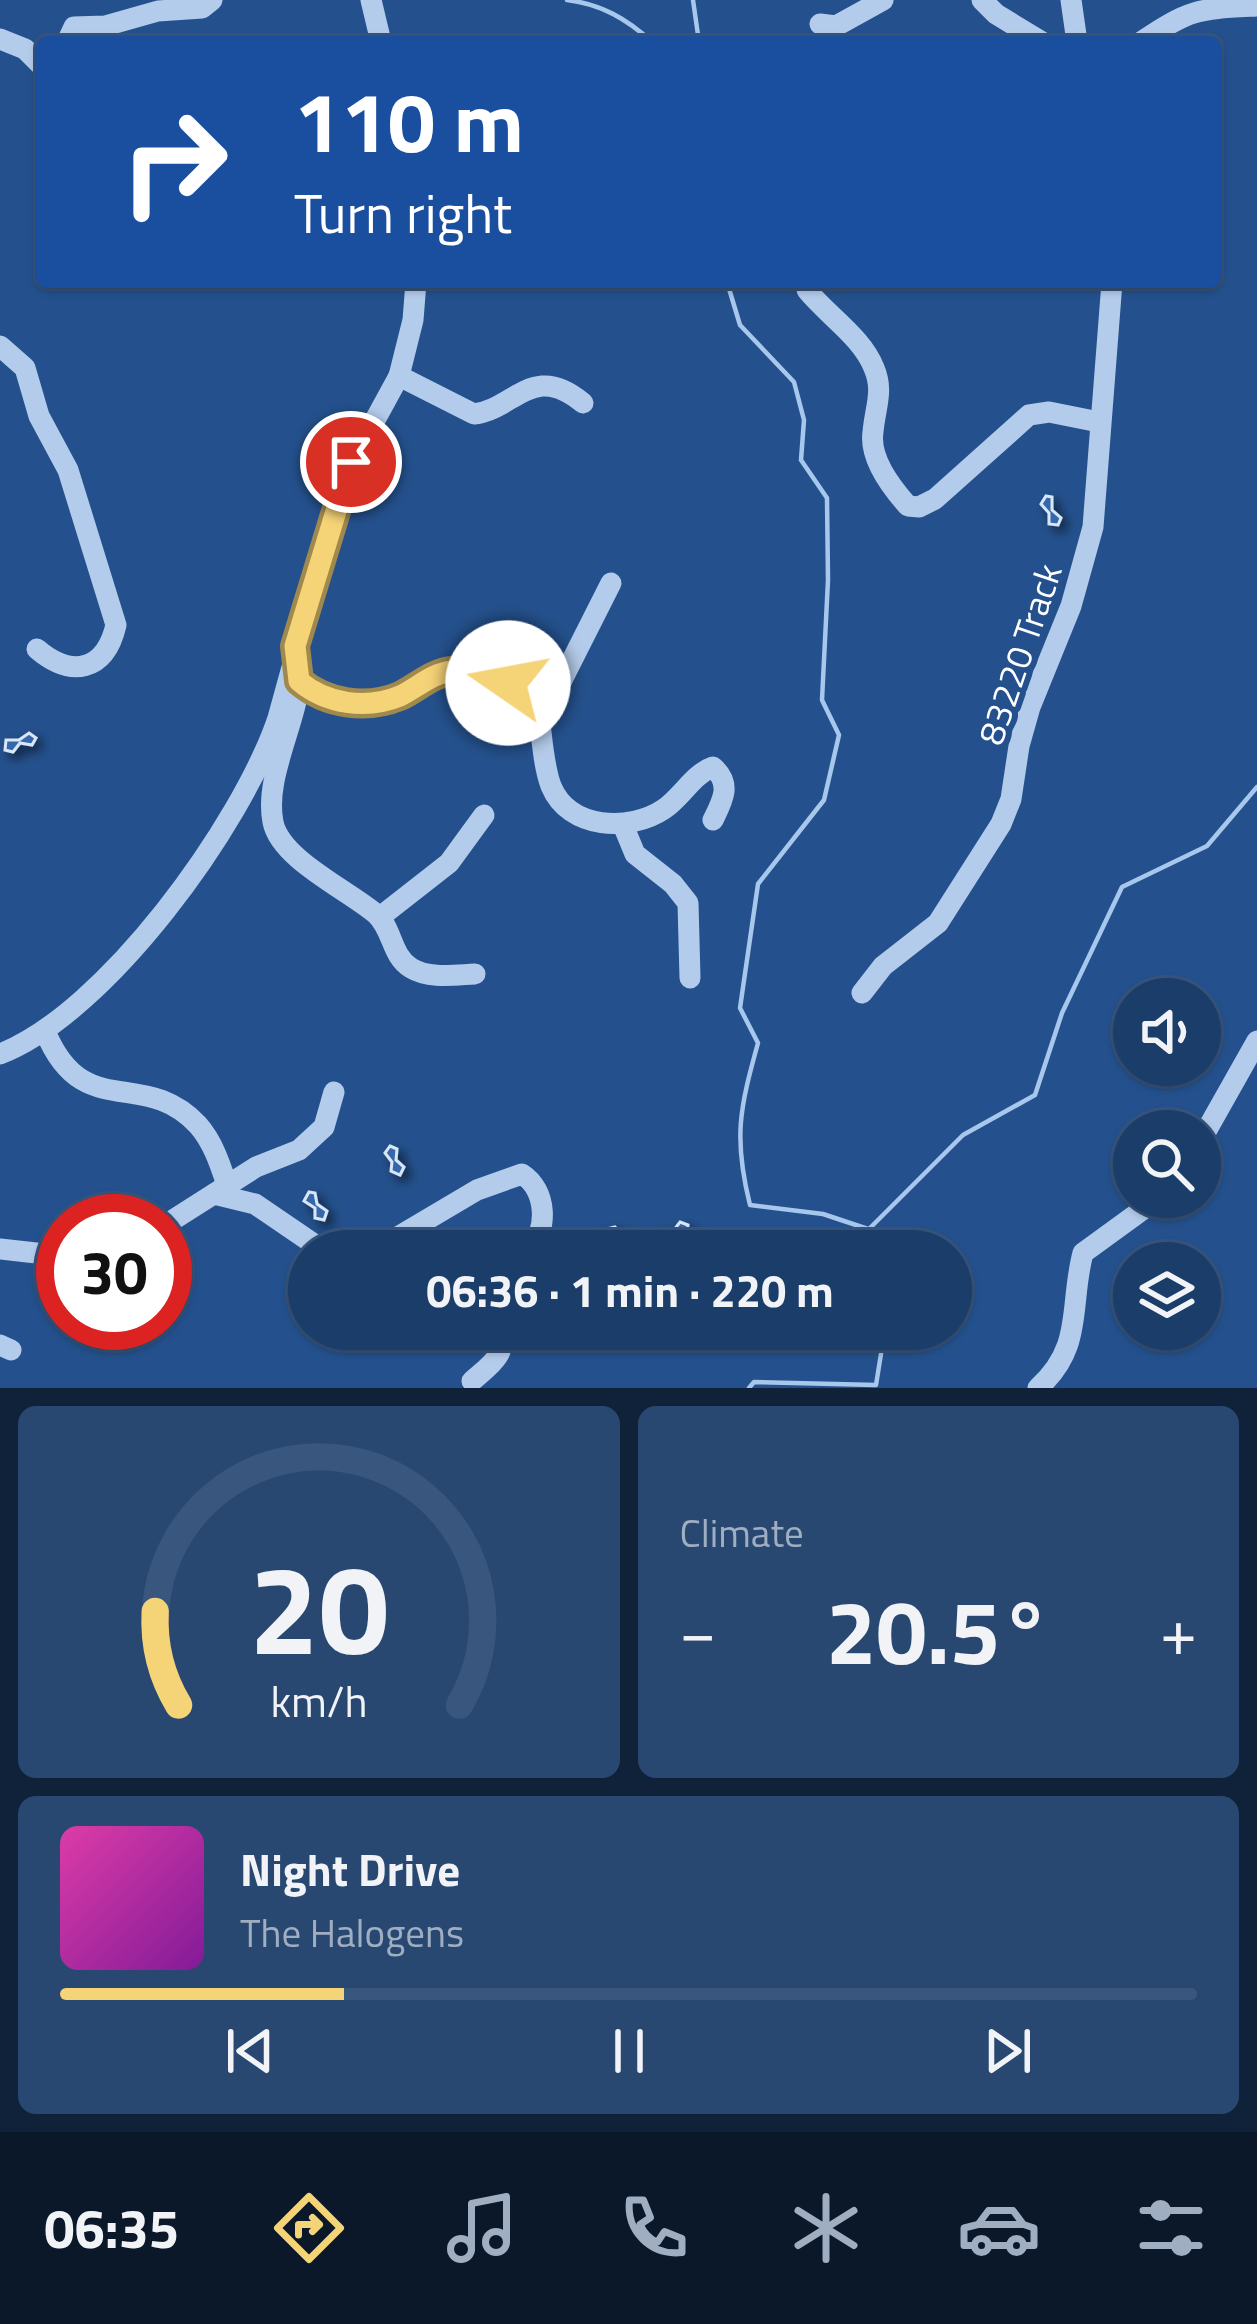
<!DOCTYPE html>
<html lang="en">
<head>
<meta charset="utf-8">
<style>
	:root { --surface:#1b3d6a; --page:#284872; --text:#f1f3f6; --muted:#a0aec1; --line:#39567e; --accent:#f5d377 }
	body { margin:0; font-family:"Titillium Web",sans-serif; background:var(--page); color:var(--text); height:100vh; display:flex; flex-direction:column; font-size:45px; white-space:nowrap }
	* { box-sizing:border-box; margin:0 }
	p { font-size:39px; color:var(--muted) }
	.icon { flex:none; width:66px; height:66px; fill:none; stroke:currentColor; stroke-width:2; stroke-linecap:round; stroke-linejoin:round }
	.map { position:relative; height:1388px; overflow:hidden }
	.drawer { display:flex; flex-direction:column; gap:18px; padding:18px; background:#0f223a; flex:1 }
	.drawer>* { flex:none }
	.hud { position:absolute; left:36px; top:36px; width:1185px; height:252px; border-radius:12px; box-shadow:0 3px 9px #0004,0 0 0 3px var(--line); background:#1a4fa0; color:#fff; overflow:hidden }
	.fabs { position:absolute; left:1113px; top:978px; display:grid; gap:24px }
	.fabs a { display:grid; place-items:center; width:108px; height:108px; border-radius:50%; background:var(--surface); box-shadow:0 3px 9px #0004,0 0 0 3px var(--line); font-size:60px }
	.speed { position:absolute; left:36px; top:1194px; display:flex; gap:24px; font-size:60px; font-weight:700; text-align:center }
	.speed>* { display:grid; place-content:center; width:156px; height:156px; border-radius:50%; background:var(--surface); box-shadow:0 3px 9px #0004,0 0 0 3px var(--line); line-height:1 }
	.speed .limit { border:18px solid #d22; background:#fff; color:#111 }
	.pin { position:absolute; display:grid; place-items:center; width:102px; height:102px; color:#fff; margin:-51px; border:6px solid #fff; border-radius:50%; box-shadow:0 3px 12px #0007 }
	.me { position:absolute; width:132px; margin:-66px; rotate:282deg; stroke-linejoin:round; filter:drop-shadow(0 0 9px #0008) }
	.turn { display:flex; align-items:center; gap:42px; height:252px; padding:0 60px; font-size:54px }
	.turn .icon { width:156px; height:156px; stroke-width:2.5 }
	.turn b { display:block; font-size:84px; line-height:102px }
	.big { font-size:90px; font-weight:700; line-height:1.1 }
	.drawer .card { flex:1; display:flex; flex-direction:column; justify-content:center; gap:18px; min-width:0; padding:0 42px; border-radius:18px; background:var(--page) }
	.drawer .dial { align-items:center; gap:0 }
	.dial svg { height:312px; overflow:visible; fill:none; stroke:var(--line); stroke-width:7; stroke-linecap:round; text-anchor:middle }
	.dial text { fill:var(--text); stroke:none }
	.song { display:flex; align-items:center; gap:36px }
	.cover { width:144px; height:144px; border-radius:18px; background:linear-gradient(135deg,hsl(320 70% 55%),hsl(290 70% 35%)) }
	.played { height:12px; border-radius:6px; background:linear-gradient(90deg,var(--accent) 25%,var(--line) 25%) }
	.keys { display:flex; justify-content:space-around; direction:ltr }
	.heat { display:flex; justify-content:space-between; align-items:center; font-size:66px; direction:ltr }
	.drawer .tiles { flex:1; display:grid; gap:18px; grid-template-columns:1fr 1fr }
	.card:last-child { grid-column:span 2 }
	.trip { position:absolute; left:288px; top:1230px; width:684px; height:120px; border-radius:60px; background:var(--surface); box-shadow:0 3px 9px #0004,0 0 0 3px var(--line); font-weight:700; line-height:120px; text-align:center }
	.menu { display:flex; height:192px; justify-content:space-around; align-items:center; background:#0b182a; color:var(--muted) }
	.menu .icon { width:84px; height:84px }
	.menu .current { color:var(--accent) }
	.menu b { font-size:54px; color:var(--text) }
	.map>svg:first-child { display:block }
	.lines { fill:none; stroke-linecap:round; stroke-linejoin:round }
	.stream { stroke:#a8c7ec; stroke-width:4.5 }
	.building { fill:#3468aa; stroke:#d8e6f8; stroke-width:3; filter:url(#shadow) }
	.minor { stroke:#b4cceb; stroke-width:21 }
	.route-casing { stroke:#9f894d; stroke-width:30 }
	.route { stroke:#f5d377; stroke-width:21 }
	.labels { text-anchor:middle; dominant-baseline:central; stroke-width:12; stroke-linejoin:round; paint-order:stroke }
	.street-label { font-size:36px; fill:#fff; stroke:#24518d }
</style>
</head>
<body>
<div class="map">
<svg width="1257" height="1388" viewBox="0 0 1257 1388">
	<defs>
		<filter id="shadow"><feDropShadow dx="5.5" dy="5.5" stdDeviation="6" flood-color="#0009"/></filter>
	</defs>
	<rect width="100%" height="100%" fill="#24518d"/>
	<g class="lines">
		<g class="stream">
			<path d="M567,0C601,4 627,19 652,42"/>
			<polyline points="693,0 699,42"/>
			<path d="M727,282L740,325L794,382L804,420L801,460L827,498L828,580L822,700L839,735L824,800L758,884L740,1008L758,1043C740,1108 733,1137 750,1205L823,1214L868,1229L875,1251"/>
			<polyline points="870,1228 963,1135 1035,1095 1062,1013 1122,887 1207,846 1257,787"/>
			<polyline points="749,1388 754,1382 876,1385 885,1329"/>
		</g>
	</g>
	<g class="building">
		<polygon points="1046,496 1052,497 1052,510 1061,518 1058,525 1049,524 1049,513 1041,504"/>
		<polygon points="29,733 36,738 32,745 20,743 13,752 5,750 6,740 19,740"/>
		<polygon points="390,1146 397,1149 396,1160 404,1167 400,1175 391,1171 392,1162 385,1153"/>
		<polygon points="309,1192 315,1193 317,1204 327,1211 324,1220 315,1218 315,1208 304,1201"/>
		<polygon points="680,1222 688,1225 687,1233 675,1234 667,1242 661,1240 662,1230 674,1230"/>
		<polygon points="615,1227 623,1235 633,1238 632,1246 626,1248 608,1237 603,1230"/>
	</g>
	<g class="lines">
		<g class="minor">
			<polyline points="371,0 381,42"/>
			<polyline points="982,0 996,14 1042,42"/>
			<polyline points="1071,0 1077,42"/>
			<polyline points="820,24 836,26 883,0"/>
			<polyline points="0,39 25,49 42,66"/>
			<polyline points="67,42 74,27 105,26 158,11 202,8 212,0"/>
			<path d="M1141,42C1191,8 1199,9 1257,6"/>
			<path d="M807,290C828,316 862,337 874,368C884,391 875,408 873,432C869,458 891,487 908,506L919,507L935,499L1029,415L1049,412L1099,422"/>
			<path d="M0,346L25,368L39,416L68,470L116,625C105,672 71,678 37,649"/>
			<path d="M399,376L474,414C515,409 533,361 583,403"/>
			<path d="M300,676C297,723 264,777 273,822C280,859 348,890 376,914C393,929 391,956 411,968C429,979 454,975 475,974"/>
			<path d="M300,681C325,704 365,709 398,696C413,690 425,679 440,674C470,663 515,682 537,703C542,729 542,762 551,786C569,830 630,832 664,809C682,797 693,774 713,767C732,784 723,800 713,820"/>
			<polyline points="537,703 560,684 611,583"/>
			<polyline points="623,825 635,854 673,884 688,903 690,978"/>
			<polyline points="380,917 449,863 484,815"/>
			<polyline points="862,993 883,966 938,923 1001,824 1011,799 1019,746 1030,707 1071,606 1093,527 1112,282"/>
			<path d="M45,1031C83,1124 143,1066 198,1125C213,1142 220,1164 227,1185"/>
			<path d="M0,1054C106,1013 242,825 278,718L345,475L399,376L413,320L416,282"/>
			<polyline points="1200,1142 1257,1041"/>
			<polyline points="214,1194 255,1204 324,1251"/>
			<polyline points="165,1225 256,1167 299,1150 324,1127 334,1092"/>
			<polyline points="0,1249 63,1256"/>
			<path d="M374,1251L477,1190L522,1174C547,1190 549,1231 528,1251"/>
			<polyline points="0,1345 11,1350"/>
			<path d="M472,1381C490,1365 508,1355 500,1329"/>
			<path d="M1038,1388C1084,1347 1069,1306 1083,1253L1160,1197"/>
		</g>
	</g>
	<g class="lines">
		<defs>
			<path id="route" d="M351,462L295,646L299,681C326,704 366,710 400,696C417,688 432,673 452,671C471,670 491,677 508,683"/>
		</defs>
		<use href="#route" class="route-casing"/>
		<use href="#route" class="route"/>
	</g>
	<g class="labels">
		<g class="street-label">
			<text transform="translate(1019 654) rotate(-71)">83220 Track</text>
		</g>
	</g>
</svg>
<div class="fabs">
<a><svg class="icon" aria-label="sound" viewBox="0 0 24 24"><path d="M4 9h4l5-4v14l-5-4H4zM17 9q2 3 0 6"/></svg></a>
<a><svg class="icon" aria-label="search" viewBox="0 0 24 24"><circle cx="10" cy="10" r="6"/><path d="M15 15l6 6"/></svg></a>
<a><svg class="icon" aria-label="layers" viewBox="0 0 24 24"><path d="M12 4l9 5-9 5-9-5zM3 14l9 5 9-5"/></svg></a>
</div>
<div class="speed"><div class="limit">30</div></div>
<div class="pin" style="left:351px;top:462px;background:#d93025"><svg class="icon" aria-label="arrive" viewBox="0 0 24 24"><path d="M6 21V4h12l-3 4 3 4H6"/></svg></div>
<svg class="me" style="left:508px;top:683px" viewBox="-20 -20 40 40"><circle r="19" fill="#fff"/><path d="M0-13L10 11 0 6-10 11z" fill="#f5d377"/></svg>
<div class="trip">06:36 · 1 min · 220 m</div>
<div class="hud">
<div class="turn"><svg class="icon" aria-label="right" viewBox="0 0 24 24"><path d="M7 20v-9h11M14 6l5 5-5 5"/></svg><div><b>110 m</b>Turn right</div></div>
</div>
</div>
<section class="drawer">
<div class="tiles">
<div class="card dial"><svg viewBox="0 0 100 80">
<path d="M14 69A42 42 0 1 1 86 69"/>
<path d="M14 69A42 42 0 0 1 8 45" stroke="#f5d377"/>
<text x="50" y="56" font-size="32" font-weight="700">20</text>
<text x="50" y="72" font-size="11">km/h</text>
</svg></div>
<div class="card"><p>Climate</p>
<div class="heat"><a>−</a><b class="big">20.5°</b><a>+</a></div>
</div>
<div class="card">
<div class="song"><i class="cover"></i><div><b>Night Drive</b><p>The Halogens</p></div></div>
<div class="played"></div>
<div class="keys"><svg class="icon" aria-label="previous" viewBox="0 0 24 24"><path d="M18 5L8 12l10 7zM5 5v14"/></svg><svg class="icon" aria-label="pause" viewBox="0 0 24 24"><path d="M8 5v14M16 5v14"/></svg><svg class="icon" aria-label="next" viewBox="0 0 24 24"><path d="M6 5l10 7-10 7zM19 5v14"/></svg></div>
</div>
</div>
</section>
<nav class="menu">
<b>06:35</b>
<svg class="icon current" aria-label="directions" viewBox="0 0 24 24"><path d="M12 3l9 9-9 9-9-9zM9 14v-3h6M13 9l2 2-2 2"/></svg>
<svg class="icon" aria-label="music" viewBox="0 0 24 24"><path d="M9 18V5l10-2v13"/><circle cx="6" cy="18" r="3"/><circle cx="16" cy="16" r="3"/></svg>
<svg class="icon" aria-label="phone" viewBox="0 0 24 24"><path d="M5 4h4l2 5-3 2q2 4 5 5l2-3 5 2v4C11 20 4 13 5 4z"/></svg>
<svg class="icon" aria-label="climate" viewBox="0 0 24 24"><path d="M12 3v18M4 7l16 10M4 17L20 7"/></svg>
<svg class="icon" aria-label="car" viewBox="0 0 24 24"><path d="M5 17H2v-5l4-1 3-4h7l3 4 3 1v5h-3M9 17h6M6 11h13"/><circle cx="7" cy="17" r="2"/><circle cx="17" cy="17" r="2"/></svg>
<svg class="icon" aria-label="filters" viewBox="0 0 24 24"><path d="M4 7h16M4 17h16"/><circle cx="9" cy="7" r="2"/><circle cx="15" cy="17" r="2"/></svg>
</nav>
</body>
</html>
